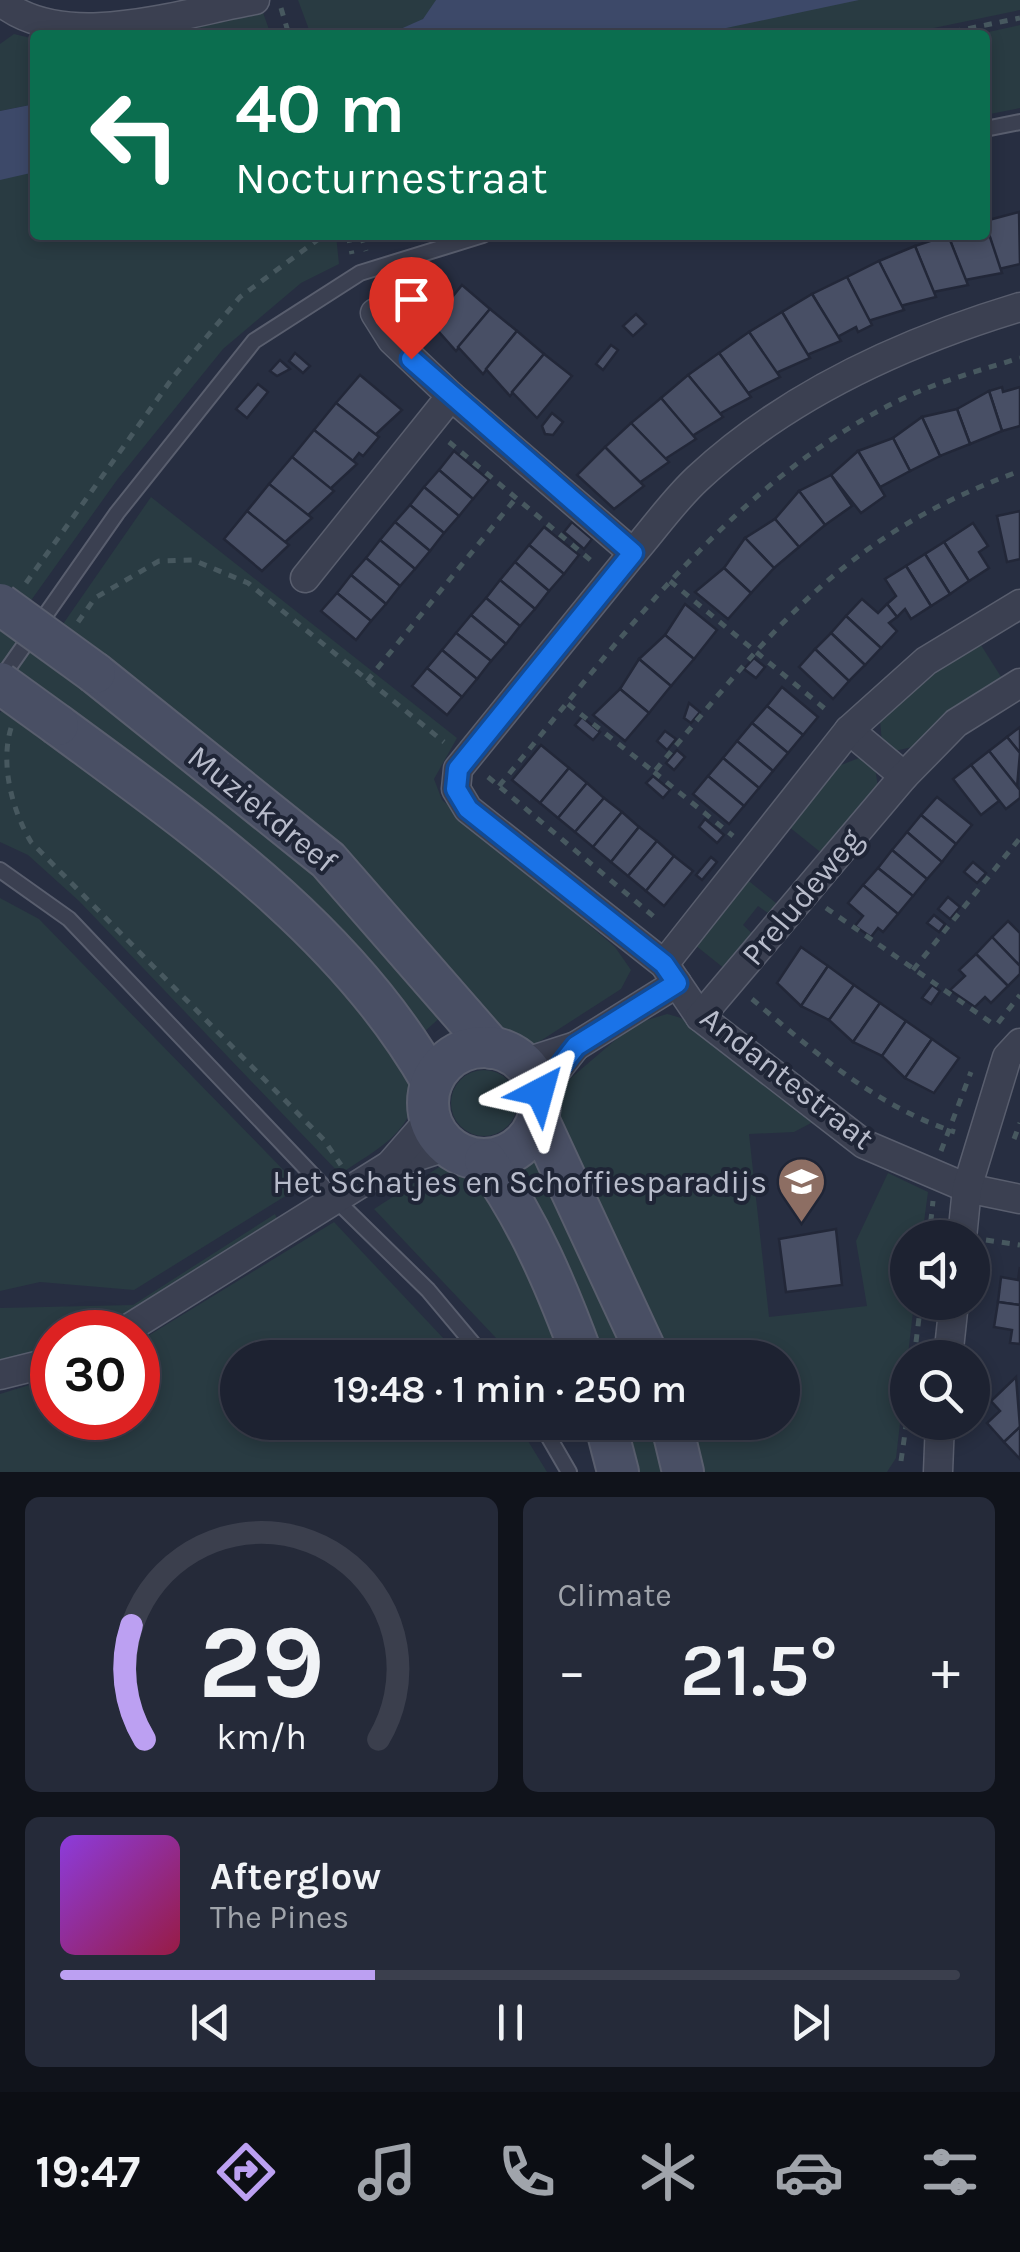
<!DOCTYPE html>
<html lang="en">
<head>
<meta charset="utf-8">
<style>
	:root { --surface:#1d2231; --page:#252a39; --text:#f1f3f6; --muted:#a0a4ab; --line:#3b3f4d; --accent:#bca0f2 }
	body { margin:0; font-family:Karla,sans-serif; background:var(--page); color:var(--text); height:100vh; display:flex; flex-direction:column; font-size:38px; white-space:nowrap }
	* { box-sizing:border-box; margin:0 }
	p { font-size:32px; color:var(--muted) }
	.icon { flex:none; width:55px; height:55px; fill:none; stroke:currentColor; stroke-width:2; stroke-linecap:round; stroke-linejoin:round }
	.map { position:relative; height:1472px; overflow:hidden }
	.side { display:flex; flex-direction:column; gap:25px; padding:25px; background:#10131b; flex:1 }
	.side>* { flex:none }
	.top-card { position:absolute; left:30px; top:30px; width:960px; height:210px; border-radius:10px; box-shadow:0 5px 15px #0003,0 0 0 2px var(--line); background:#0b6e4f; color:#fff; overflow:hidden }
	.buttons { position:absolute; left:890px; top:1220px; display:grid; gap:20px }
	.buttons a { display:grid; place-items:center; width:100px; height:100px; border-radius:50%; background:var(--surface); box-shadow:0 5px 15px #0003,0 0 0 2px var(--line); font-size:50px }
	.speed { position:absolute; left:30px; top:1310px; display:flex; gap:20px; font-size:50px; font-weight:700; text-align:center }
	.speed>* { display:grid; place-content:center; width:130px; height:130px; border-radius:50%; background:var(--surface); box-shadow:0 5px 15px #0003,0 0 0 2px var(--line); line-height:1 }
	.speed .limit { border:15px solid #d22; background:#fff; color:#111 }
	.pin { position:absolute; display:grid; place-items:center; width:85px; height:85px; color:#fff; margin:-102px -42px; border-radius:50% 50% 50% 0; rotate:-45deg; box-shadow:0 0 10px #0007 }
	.pin .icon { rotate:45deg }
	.me { position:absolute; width:110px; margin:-55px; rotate:39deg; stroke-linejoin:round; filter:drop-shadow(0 0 8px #0008) }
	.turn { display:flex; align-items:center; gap:35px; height:210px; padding:0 40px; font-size:45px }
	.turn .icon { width:130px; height:130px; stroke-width:2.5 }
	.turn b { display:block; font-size:70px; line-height:85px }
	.big { font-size:75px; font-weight:600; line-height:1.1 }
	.side .card { flex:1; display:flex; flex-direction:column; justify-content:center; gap:15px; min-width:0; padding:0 35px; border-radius:15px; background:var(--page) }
	.side .dial { align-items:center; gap:0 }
	.dial svg { height:260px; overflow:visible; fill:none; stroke:var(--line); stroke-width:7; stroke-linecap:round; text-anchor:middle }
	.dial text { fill:var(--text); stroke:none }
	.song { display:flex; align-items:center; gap:30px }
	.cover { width:120px; height:120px; border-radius:15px; background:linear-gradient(135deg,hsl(270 70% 55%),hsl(340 70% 35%)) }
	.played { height:10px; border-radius:5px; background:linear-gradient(90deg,var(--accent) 35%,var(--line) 35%) }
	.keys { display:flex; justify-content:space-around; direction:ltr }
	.heat { display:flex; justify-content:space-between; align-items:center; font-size:55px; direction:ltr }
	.side .tiles { flex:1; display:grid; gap:25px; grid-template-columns:1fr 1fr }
	.card:last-child { grid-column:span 2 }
	.trip { position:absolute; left:220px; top:1340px; width:580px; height:100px; border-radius:50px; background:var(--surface); box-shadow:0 5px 15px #0003,0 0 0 2px var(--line); font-weight:600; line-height:100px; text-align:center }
	.menu { display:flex; height:160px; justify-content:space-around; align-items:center; background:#0c0e14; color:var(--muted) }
	.menu .icon { width:70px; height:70px }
	.menu .on { color:var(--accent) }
	.menu b { font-size:45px; color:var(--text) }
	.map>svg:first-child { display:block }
	.green { fill:#293b42 }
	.water { fill:#3d4969 }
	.building { fill:#484f65; stroke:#222738; stroke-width:2.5 }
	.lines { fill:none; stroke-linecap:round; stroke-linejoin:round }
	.lane-casing { stroke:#595e6e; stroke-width:18 }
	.street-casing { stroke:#595e6e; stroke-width:31 }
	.secondary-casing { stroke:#595e6e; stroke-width:44 }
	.path { stroke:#47585f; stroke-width:5; stroke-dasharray:8 8; stroke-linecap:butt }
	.lane { stroke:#3b4051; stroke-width:14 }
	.street { stroke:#3b4051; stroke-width:28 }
	.secondary { stroke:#494f64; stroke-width:40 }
	.secondary-bridge-casing { stroke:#595e6e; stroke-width:44; stroke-linecap:butt }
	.secondary-bridge { stroke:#494f64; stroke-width:40 }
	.route-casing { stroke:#114b97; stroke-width:25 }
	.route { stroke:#1a73e8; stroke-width:18 }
	.labels { text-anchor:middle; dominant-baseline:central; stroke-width:8; stroke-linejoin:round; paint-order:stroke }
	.street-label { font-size:32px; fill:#b8bccb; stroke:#1f2536 }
	.poi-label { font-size:32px; fill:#b8bccb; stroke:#1f2536; text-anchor:end }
</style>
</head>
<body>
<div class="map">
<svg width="1020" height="1472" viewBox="0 0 1020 1472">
	<rect width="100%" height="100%" fill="#272e41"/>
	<g class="green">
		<path d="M298,0H436C418,46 350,35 311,35Z"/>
		<polygon points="853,0 1020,0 1020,10 900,35 689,35"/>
		<polygon points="261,7 271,35 131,35"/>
		<polygon points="1020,25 1020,108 985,115 985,35 975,35"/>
		<polygon points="14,34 35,39 35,104 0,111 0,44"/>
		<polygon points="35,171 35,235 336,235 339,264 301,283 223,349 117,480 27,606 0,589 0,179"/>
		<polygon points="151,497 457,738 434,779 442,800 615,947 631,970 621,989 531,1047 504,1042 54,637"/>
		<polygon points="0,616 292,841 445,1013 423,1033 0,672"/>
		<polygon points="979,642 1003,680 912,747 895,751 882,743 880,720 930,671"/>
		<path d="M6,705L316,944L415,1081C417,1132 378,1148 340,1174L79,901L28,855L0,842V713Z"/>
		<polygon points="859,758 875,767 878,788 824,855 788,826 836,767"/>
		<polygon points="745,878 781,907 772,916 758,906 743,925 756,937 725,969 695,945"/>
		<polygon points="0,898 39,919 300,1187 134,1290 40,1282 0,1291"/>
		<path d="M667,1014C713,1023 776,1091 813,1122L794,1132L749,1134L769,1317L867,1306L856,1241L888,1173L928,1192L922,1237L908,1238V1302L914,1303L896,1458L887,1472H696L683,1423L782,1422V1358L664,1357L618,1243L553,1121L558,1089L634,1024Z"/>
		<circle cx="484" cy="1103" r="33"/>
		<polygon points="543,1153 605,1287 626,1357 597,1357 509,1173"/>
		<polygon points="447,1162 476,1175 495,1192 571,1357 514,1357 374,1209"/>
		<polygon points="275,1214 279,1223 102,1332 52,1332 52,1347 0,1360 0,1308 133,1305"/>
		<polygon points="334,1222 461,1357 238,1358 238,1422 517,1423 547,1472 0,1472 0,1394 52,1378 52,1418 138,1418 138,1342"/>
		<polygon points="621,1423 652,1423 666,1472 638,1472"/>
	</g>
	<g class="water">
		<polygon points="436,0 859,0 693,35 387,35 423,19"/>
		<polygon points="35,104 35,172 0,180 0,111"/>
	</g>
	<g class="building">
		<polygon points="1019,212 1020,264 999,269 985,221"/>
		<polygon points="985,222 1002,273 965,280 948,235 985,235"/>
		<polygon points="948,235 968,285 933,292 915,246"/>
		<polygon points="915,246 936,297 900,306 879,261"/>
		<polygon points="879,261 904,310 868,321 847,277"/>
		<polygon points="847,277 872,325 858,332 856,327 837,337 812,294"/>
		<polygon points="462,285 490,309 456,351 431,323"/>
		<polygon points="812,294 841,341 807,355 782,312"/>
		<polygon points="490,309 517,331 483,374 458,347"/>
		<polygon points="782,312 810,358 776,373 749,332"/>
		<polygon points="636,314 646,324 633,336 623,326"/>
		<polygon points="517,331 544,354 510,396 486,369"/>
		<polygon points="749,332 780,377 748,393 719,353"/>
		<polygon points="611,345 618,350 603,370 596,364"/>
		<polygon points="295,353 310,366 303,373 289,361"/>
		<polygon points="719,353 751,397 719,414 688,375"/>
		<polygon points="544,354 572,376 537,418 512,392"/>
		<polygon points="280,360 290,369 277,376 270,371"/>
		<polygon points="360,375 402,410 375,435 336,403"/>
		<polygon points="688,375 723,417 692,436 661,398"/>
		<polygon points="258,384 268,392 247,418 236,409"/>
		<polygon points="1002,387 1003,392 1020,387 1020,426 1002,431 989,391"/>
		<polygon points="989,391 1002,431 970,444 957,409"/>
		<polygon points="661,398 696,439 665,459 631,423"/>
		<polygon points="336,403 379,437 363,456 359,453 352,462 314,430"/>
		<polygon points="957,409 970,444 940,456 922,417"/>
		<polygon points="552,413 563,422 553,435 545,434 542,426"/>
		<polygon points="922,417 940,456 910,471 893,438"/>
		<polygon points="631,423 669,462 639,483 605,447"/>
		<polygon points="314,430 357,464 330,489 292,457"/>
		<polygon points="893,438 910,471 880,487 858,451"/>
		<polygon points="605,447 644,486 614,509 577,475"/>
		<polygon points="454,451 489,480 473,499 439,470"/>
		<polygon points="858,451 885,496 861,513 831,475"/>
		<polygon points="292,457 334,491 307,516 269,484"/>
		<polygon points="439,470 473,499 459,516 424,487"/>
		<polygon points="831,475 852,506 825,525 799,491"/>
		<polygon points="269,484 312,518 284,543 247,511"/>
		<polygon points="424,487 459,516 444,533 410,505"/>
		<polygon points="799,491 825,525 799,547 775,519"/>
		<polygon points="410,505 444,533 430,551 395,522"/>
		<polygon points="247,511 289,545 262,571 224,539"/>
		<polygon points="1020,511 1020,559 1007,562 997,516"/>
		<polygon points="775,519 799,547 774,568 745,538"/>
		<polygon points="395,522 430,551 415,569 380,540"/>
		<polygon points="572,522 592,539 584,549 564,532"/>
		<polygon points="973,523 988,546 979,552 989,568 969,581 944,542"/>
		<polygon points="544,527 579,555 564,574 529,545"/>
		<polygon points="745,538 774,568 751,593 724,568"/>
		<polygon points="380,540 415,569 400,586 366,558"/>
		<polygon points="944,542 969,581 950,594 925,554"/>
		<polygon points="529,545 564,574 549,591 515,562"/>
		<polygon points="925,554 950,594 931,606 906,566"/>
		<polygon points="366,558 400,586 386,604 351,575"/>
		<polygon points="515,562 549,591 535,609 500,580"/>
		<polygon points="906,566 931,606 911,619 905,609 897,617 887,604 896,596 885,579"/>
		<polygon points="724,568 751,593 728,619 695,592"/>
		<polygon points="351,575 386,604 371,621 337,593"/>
		<polygon points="500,580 535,609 520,626 486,598"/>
		<polygon points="337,593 371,621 356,640 321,611"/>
		<polygon points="486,598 520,626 506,644 471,615"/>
		<polygon points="862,599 878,613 887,604 897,617 889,623 897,631 881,648 846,616"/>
		<polygon points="685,604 717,630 694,659 665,635"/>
		<polygon points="471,615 506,644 491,661 456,633"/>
		<polygon points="846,616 881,648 865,665 831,633"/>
		<polygon points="456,633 491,661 477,679 442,650"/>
		<polygon points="831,633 865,665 849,681 815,649"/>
		<polygon points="665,635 694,659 671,686 639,659"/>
		<polygon points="815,649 849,681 833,699 799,667"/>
		<polygon points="442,650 477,679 462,697 427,668"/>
		<polygon points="754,658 765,667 756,678 744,669"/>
		<polygon points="639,659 671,686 649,713 620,689"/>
		<polygon points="427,668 462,697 447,715 412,686"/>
		<polygon points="782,687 818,717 803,735 767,706"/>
		<polygon points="620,689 649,713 625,741 593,715"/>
		<polygon points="689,703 700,712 691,723 684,718"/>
		<polygon points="767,706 803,735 788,753 752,723"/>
		<polygon points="582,717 600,732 593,740 575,725"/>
		<polygon points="752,723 788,753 773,771 737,741"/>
		<polygon points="1020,727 1020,753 1007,737"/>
		<polygon points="665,731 676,739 667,750 657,741"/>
		<polygon points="1007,737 1020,753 1017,787 989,751"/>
		<polygon points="737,741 773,771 759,788 723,758"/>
		<polygon points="541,745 569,768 540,803 512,780"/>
		<polygon points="677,750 685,757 674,770 666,763"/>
		<polygon points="989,751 1020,790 1020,798 1006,809 971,765"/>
		<polygon points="723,758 759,788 744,806 708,776"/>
		<polygon points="971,765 999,801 981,815 953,779"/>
		<polygon points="569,768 587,783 558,818 540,803"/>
		<polygon points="653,776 670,790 663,798 646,783"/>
		<polygon points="708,776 744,806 729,824 693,794"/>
		<polygon points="587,783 604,798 575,832 558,818"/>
		<polygon points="937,797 972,825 956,844 921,815"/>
		<polygon points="604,798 622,812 593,847 575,832"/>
		<polygon points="622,812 639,827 611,862 593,847"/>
		<polygon points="921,815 956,844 942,862 907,832"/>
		<polygon points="705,819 724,835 717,843 699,827"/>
		<polygon points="639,827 657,841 628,876 611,862"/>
		<polygon points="907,832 942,862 927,879 892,850"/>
		<polygon points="657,841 674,856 646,891 628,876"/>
		<polygon points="892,850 927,879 913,896 878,868"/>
		<polygon points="674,856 693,871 664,906 646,891"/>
		<polygon points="711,857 717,862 702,880 696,875"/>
		<polygon points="973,862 986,873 977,883 964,872"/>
		<polygon points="878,868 913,896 898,914 863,885"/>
		<polygon points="863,885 898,914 883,932 878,928 871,937 855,926 863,916 848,903"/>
		<polygon points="948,897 960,907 950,919 938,909"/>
		<polygon points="934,915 945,924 939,932 927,923"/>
		<polygon points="1008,921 1020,933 1020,966 992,937"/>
		<polygon points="992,937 1020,966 1020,974 1008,986 976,954"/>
		<polygon points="801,947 828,966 801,1006 777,983"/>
		<polygon points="976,954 1008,986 991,1003 985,997 975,1007 950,990 965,976 959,970"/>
		<polygon points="828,966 854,985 829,1020 801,1006"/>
		<polygon points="854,985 880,1003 853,1042 829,1020"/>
		<polygon points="932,985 940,991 931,1004 922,998"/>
		<polygon points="880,1003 906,1021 882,1056 853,1042"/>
		<polygon points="906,1021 932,1039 905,1078 882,1056"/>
		<polygon points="932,1039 959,1058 934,1093 905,1078"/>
		<polygon points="836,1229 842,1285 786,1292 779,1239"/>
		<polygon points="1020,1267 1020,1305 998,1302 1001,1277 1018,1280"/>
		<polygon points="998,1302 1020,1305 1020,1344 1010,1343 1012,1330 994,1327"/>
		<polygon points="1016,1377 1020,1427 1004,1442 987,1423 1000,1411 991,1401"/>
		<polygon points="978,1379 989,1381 985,1400 974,1398"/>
		<polygon points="1020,1427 1020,1459 1004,1442"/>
	</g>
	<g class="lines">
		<defs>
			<g id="lane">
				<polyline points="985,129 1020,122"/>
				<polyline points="0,680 117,513 254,341 360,273 483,235"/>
				<polyline points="0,870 69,919 337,1201 428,1290 485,1358"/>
				<polyline points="540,1422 569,1472"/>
			</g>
			<g id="street">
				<path d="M0,1C64,54 181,13 255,0"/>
				<polyline points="375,313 392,340 451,396 633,553 458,769 456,789 468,809 664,964 700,1017 864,1144 967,1188 1020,1199"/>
				<path d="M633,553C654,529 674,500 698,478C787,395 904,342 1020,307"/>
				<polyline points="305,578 451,396"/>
				<polyline points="849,730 904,776"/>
				<polyline points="664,964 849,730 926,661 1020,604"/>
				<polyline points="700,1017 904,776 956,723 1020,683"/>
				<polyline points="523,1063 576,1046 677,983"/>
				<polyline points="539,1093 576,1046"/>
				<polyline points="390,1165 449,1146"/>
				<polyline points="962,1238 967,1188 1007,1057 1020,1043"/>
				<polyline points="123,1332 390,1165 430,1119"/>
				<polyline points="948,1358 954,1302"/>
				<polyline points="0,1375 52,1362"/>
				<polyline points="938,1472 940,1422"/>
			</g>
			<g id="secondary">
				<polyline points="95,673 328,860 492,1048"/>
				<path d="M58,725C196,827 346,930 432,1082"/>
				<circle cx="484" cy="1103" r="56"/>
				<polyline points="538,1119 649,1358"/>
				<path d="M485,1160C528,1218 558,1290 583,1358"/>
				<polyline points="605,1422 618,1472"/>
				<polyline points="671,1422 683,1472"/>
			</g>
		</defs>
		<use href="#lane" class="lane-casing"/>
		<use href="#street" class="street-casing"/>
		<use href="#secondary" class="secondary-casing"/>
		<g class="path">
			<polyline points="281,8 289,35"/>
			<polyline points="937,35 1020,18"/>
			<polyline points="348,235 352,254"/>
			<polyline points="361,235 366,251"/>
			<polyline points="449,442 594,563"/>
			<polyline points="670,581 830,713"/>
			<polyline points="26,583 174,376 240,297 324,235"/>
			<polyline points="78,622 95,598 159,561 193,560 248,583 444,742"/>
			<polyline points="367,681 516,498"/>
			<path d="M568,704L654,772C772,631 839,537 1020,471"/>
			<path d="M11,728C0,764 12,810 31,842L324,1140L341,1165"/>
			<polyline points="654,772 733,836"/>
			<polyline points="488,777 659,921"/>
			<path d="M499,786C614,648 722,494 884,408C926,385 974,372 1020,358"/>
			<polyline points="826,908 996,1026"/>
			<polyline points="913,970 1020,838"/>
			<path d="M752,999C813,1051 877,1107 955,1132"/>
			<polyline points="998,1023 1020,995"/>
			<polyline points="1014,1139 1020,1123"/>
			<polyline points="941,1151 971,1072"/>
			<polyline points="929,1238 933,1201"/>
			<polyline points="986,1240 1020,1245"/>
			<polyline points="982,1295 988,1252"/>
			<polyline points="914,1358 921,1302"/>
			<polyline points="901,1461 908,1412"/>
		</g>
		<use href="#lane" class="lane"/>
		<use href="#street" class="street"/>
		<use href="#secondary" class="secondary"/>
		<defs>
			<g id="secondary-bridge">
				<polyline points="0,604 95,673"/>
				<polyline points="0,683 58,725"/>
			</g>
		</defs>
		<use href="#secondary-bridge" class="secondary-bridge-casing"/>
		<use href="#secondary-bridge" class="secondary-bridge"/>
	</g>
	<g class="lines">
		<defs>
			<polyline id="route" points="411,359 633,553 458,769 456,789 468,809 664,964 677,983 576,1046 540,1092"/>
		</defs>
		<use href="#route" class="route-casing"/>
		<use href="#route" class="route"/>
	</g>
	<defs>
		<symbol id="school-pin" viewBox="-11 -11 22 30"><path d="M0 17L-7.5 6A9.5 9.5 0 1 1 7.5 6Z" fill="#8d6e63" stroke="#1f2536"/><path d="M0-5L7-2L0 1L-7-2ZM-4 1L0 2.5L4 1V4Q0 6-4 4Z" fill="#fff"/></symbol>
	</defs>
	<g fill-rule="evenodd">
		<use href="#school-pin" x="774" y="1154" width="55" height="75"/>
	</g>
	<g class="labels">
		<g class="street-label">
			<text transform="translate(262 809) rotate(39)">Muziekdreef</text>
			<text transform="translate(802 897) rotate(-50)">Preludeweg</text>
			<text transform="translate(787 1078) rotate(38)">Andantestraat</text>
		</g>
		<g class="poi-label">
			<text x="767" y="1182">Het Schatjes en Schoffiesparadijs</text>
		</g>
	</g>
</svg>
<div class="buttons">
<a><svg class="icon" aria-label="sound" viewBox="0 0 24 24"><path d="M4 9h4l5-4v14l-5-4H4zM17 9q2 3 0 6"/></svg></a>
<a><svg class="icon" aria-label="search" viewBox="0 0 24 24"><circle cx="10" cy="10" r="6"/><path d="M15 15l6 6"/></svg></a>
</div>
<div class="speed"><div class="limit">30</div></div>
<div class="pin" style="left:411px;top:359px;background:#d93025"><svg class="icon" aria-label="arrive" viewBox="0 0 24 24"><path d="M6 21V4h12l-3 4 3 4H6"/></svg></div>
<svg class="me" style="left:540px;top:1092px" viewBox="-20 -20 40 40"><path d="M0-17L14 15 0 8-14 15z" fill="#1a73e8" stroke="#fff" stroke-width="4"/></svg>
<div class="trip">19:48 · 1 min · 250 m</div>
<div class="top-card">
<div class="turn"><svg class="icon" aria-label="left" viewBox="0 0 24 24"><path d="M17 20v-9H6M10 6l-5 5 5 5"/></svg><div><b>40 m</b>Nocturnestraat</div></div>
</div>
</div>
<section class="side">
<div class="tiles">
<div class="card dial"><svg viewBox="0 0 100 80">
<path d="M14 69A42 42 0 1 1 86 69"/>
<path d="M14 69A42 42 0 0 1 10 34" stroke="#bca0f2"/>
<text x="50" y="56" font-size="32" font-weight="700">29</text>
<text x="50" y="72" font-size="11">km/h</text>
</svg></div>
<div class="card"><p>Climate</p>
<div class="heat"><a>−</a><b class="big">21.5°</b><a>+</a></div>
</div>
<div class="card">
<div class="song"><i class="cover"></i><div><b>Afterglow</b><p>The Pines</p></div></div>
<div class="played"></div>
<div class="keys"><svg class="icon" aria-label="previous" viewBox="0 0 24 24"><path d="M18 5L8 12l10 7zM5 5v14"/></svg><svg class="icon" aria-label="pause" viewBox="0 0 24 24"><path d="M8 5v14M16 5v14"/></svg><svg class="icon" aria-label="next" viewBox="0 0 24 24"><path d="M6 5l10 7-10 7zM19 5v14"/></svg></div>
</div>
</div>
</section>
<nav class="menu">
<b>19:47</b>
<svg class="icon on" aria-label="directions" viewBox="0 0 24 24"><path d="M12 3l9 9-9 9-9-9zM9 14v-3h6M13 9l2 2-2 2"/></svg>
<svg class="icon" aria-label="music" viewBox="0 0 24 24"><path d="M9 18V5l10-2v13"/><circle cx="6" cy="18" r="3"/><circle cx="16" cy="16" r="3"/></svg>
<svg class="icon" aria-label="phone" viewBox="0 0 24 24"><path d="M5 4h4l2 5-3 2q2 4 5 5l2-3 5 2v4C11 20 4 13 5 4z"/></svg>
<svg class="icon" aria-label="climate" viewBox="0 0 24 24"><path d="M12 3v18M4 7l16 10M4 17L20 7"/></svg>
<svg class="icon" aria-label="car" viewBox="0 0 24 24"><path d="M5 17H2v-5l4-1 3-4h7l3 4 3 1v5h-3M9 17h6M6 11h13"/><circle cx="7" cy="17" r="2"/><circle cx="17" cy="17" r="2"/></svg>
<svg class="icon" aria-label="filters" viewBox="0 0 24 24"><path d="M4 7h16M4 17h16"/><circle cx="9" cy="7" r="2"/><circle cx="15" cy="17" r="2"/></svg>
</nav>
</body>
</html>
